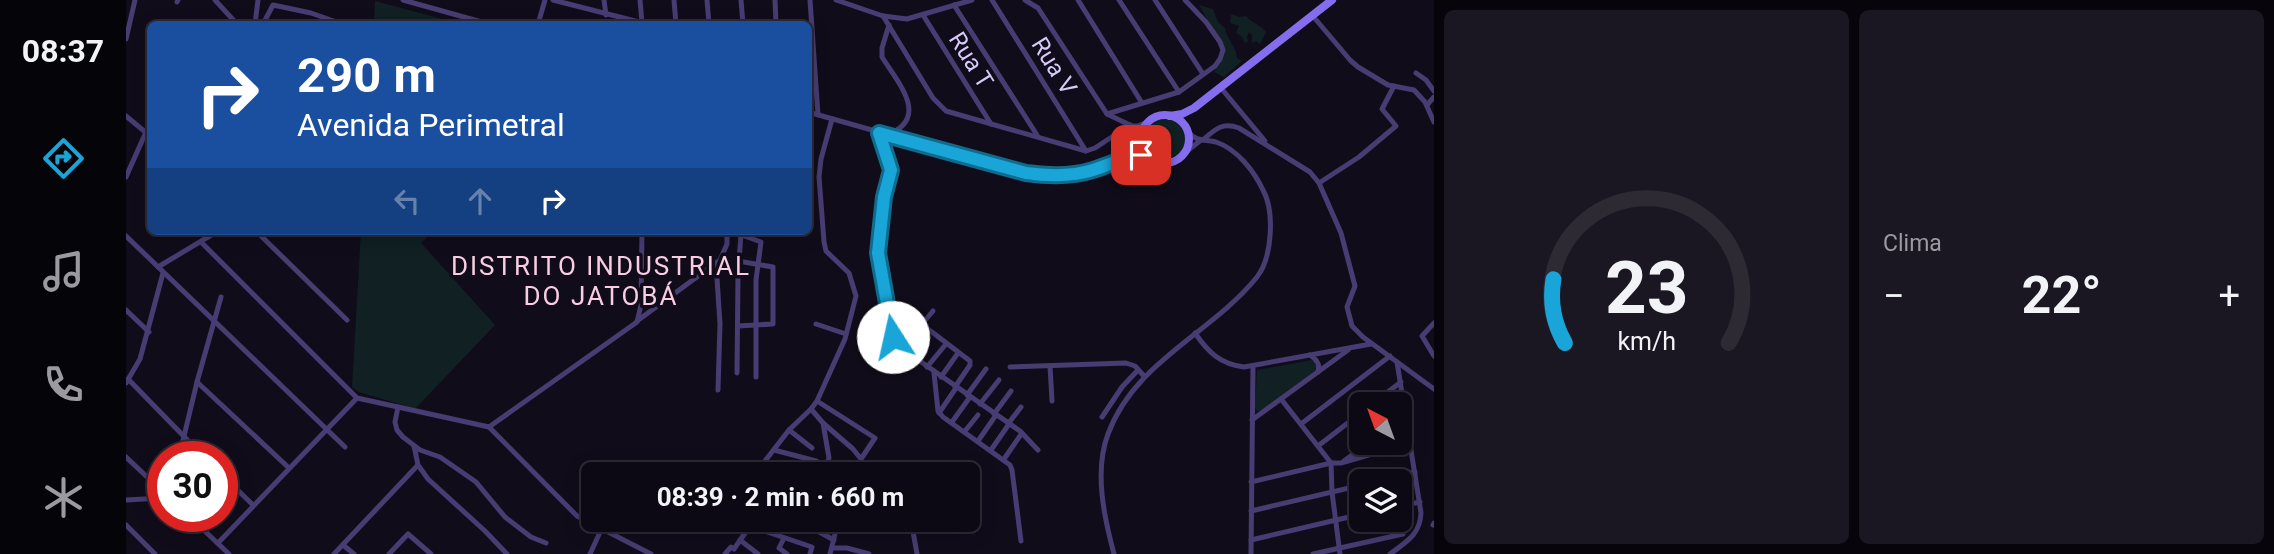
<!DOCTYPE html>
<html lang="pt">
<head>
<meta charset="utf-8">
<style>
	:root { --surface:#0d0914; --page:#1b1722; --text:#f1f3f6; --muted:#9a9aa0; --line:#2d2a34; --accent:#19a5d7 }
	body { margin:0; font-family:Roboto,sans-serif; background:var(--page); color:var(--text); height:100vh; display:flex; flex-direction:column; font-size:26px; white-space:nowrap }
	* { box-sizing:border-box; margin:0 }
	p { font-size:23px; color:var(--muted) }
	.icon { flex:none; width:38px; height:38px; fill:none; stroke:currentColor; stroke-width:2; stroke-linecap:round; stroke-linejoin:round }
	.map { position:relative; flex:1; overflow:hidden }
	.panel { display:flex; flex-direction:column; gap:10px; padding:10px; background:#07050b; width:840px }
	.panel>* { flex:none }
	.guide { position:absolute; left:21px; top:21px; width:665px; height:214px; border-radius:10px; box-shadow:0 4px 18px #0003,0 0 0 2px var(--line); background:#1a4fa0; color:#fff; overflow:hidden }
	.needle { width:46px; rotate:319deg }
	.fabs { position:absolute; left:1223px; top:392px; display:grid; gap:14px }
	.fabs a { display:grid; place-items:center; width:63px; height:63px; border-radius:10px; background:var(--surface); box-shadow:0 4px 18px #0003,0 0 0 2px var(--line); font-size:35px }
	.speed { position:absolute; left:21px; top:441px; display:flex; gap:14px; font-size:35px; font-weight:700; text-align:center }
	.speed>* { display:grid; place-content:center; width:91px; height:91px; border-radius:50%; background:var(--surface); box-shadow:0 4px 18px #0003,0 0 0 2px var(--line); line-height:1 }
	.speed .limit { border:10px solid #d22; background:#fff; color:#111 }
	.pin { position:absolute; display:grid; place-items:center; width:60px; height:60px; color:#fff; margin:-30px; border-radius:14px; box-shadow:0 4px 10px #0006 }
	.me { position:absolute; width:77px; margin:-38px; rotate:350deg; stroke-linejoin:round; filter:drop-shadow(0 0 5px #0008) }
	.turn { display:flex; align-items:center; gap:24px; height:147px; padding:0 35px; font-size:32px }
	.turn .icon { width:91px; height:91px; stroke-width:2.5 }
	.turn b { display:block; font-size:49px; line-height:60px }
	.lanes { display:flex; align-items:center; height:66px; padding:0 35px; background:#0003; justify-content:center; gap:35px; direction:ltr }
	.lanes .off { opacity:.35 }
	.big { font-size:52px; font-weight:700; line-height:1.1 }
	.panel .card { flex:1; display:flex; flex-direction:column; justify-content:center; gap:10px; min-width:0; padding:0 24px; border-radius:10px; background:var(--page) }
	.panel .dial { align-items:center; gap:0 }
	.dial svg { height:182px; overflow:visible; fill:none; stroke:var(--line); stroke-width:7; stroke-linecap:round; text-anchor:middle }
	.dial text { fill:var(--text); stroke:none }
	.heat { display:flex; justify-content:space-between; align-items:center; font-size:38px; direction:ltr }
	.panel .tiles { flex:1; display:grid; gap:10px; grid-template-columns:repeat(2,1fr) }
	.trip { position:absolute; left:455px; top:462px; width:399px; height:70px; border-radius:10px; background:var(--surface); box-shadow:0 4px 18px #0003,0 0 0 2px var(--line); font-weight:700; line-height:70px; text-align:center }
	main { display:flex; flex:1; min-height:0 }
	.tabs { display:flex; flex-direction:column; width:126px; justify-content:space-around; align-items:center; background:#050408; color:var(--muted) }
	.tabs .icon { width:49px; height:49px }
	.tabs .current { color:var(--accent) }
	.tabs b { font-size:32px; color:var(--text) }
	.map>svg:first-child { display:block }
	.green { fill:#102023 }
	.lines { fill:none; stroke-linecap:round; stroke-linejoin:round }
	.street { stroke:#483d73; stroke-width:5 }
	.secondary { stroke:#856dee; stroke-width:8 }
	.route-casing { stroke:#106b8c; stroke-width:18 }
	.route { stroke:#19a5d7; stroke-width:12 }
	.labels { text-anchor:middle; dominant-baseline:central; stroke-width:7; stroke-linejoin:round; paint-order:stroke }
	.street-label { font-size:24px; fill:#d8cbf9; stroke:#110c1a }
	.neighbourhood-label { font-size:26px; letter-spacing:2px; fill:#f9cde2; stroke:#110c1a }
</style>
</head>
<body>
<main>
<nav class="tabs">
<b>08:37</b>
<svg class="icon current" aria-label="directions" viewBox="0 0 24 24"><path d="M12 3l9 9-9 9-9-9zM9 14v-3h6M13 9l2 2-2 2"/></svg>
<svg class="icon" aria-label="music" viewBox="0 0 24 24"><path d="M9 18V5l10-2v13"/><circle cx="6" cy="18" r="3"/><circle cx="16" cy="16" r="3"/></svg>
<svg class="icon" aria-label="phone" viewBox="0 0 24 24"><path d="M5 4h4l2 5-3 2q2 4 5 5l2-3 5 2v4C11 20 4 13 5 4z"/></svg>
<svg class="icon" aria-label="climate" viewBox="0 0 24 24"><path d="M12 3v18M4 7l16 10M4 17L20 7"/></svg>
</nav>
<div class="map">
<svg width="1308" height="554" viewBox="0 0 1308 554">
	<rect width="100%" height="100%" fill="#110c1a"/>
	<g class="green">
		<polygon points="249,1 335,24 248,24"/>
		<polygon points="1073,5 1087,9 1092,22 1100,29 1099,31 1110,52 1111,58 1116,61 1098,77 1088,72 1097,57 1094,41"/>
		<path d="M1105,15H1108L1113,17L1120,16C1126,23 1135,25 1140,32L1134,44L1130,41L1126,43V35L1123,32L1121,37L1122,42L1119,43L1115,36L1110,33L1113,26L1104,23Z"/>
		<circle cx="1039" cy="139" r="22"/>
		<polygon points="235,231 308,231 295,243 369,325 289,409 233,392 226,387"/>
		<polygon points="1186,360 1191,367 1189,371 1136,411 1131,411 1129,408 1131,370"/>
	</g>
	<g class="lines">
		<g class="street">
			<polyline points="89,0 111,24"/>
			<polyline points="277,0 363,24"/>
			<polyline points="427,0 521,24"/>
			<polyline points="478,0 480,15"/>
			<polyline points="514,0 516,23"/>
			<polyline points="548,0 550,24"/>
			<polyline points="581,0 583,24"/>
			<polyline points="615,0 617,24"/>
			<polyline points="649,0 650,24"/>
			<polyline points="684,0 692,115"/>
			<polyline points="710,0 757,16 781,19 846,0"/>
			<polyline points="866,0 960,151"/>
			<polyline points="899,0 912,8 981,114 1006,126 1015,137"/>
			<polyline points="952,0 1016,103"/>
			<polyline points="993,0 1053,92"/>
			<polyline points="1029,0 1077,74"/>
			<polyline points="51,2 52,0"/>
			<polyline points="828,5 911,135"/>
			<polyline points="797,15 865,124"/>
			<polyline points="1186,15 1224,60 1232,67 1262,85 1288,90 1299,102 1308,122"/>
			<polyline points="757,16 807,98 820,111 960,151 969,148 1004,125"/>
			<polyline points="129,24 132,0"/>
			<polyline points="137,24 147,5 185,13 216,24"/>
			<polyline points="412,24 419,0"/>
			<polyline points="0,39 9,0"/>
			<polyline points="1290,73 1300,80 1308,91"/>
			<polyline points="1095,88 1139,141"/>
			<polyline points="1301,105 1308,97"/>
			<path d="M682,112L899,173C921,176 941,177 962,172C982,167 1001,153 1022,156"/>
			<polyline points="981,114 1053,92 1089,66 1094,59 1097,50 1094,42 1080,22 1059,0"/>
			<polyline points="0,116 24,136"/>
			<polyline points="1006,126 1012,126 1026,120"/>
			<polyline points="753,133 763,158 765,170 758,197 752,253 767,337 771,345 894,431 912,450"/>
			<path d="M761,135C805,118 772,83 756,57V48L763,25"/>
			<path d="M1077,140C1089,129 1096,122 1113,128L1184,172L1193,183L1215,233L1229,286L1221,307L1226,326L1237,337L1308,389"/>
			<polyline points="1060,152 1075,140"/>
			<polyline points="998,157 1011,146 1015,138"/>
			<polyline points="0,177 20,132"/>
			<polyline points="1193,183 1233,157 1270,126 1256,109 1268,86"/>
			<polyline points="130,231 221,320"/>
			<polyline points="605,231 635,242 630,280 630,377"/>
			<polyline points="0,236 219,447"/>
			<polyline points="75,242 231,398 363,427"/>
			<polyline points="590,263 594,324 592,390"/>
			<polyline points="32,267 92,231"/>
			<polyline points="760,297 844,361 844,365 829,387"/>
			<polyline points="0,310 23,332"/>
			<polyline points="511,321 594,260 601,244 601,231"/>
			<polyline points="1308,323 1296,336 1308,356"/>
			<polyline points="690,324 720,334"/>
			<polyline points="612,326 647,324 647,267 612,261"/>
			<path d="M1069,333C1082,352 1094,364 1118,367L1245,344"/>
			<polyline points="775,349 807,311"/>
			<path d="M1184,355C1190,359 1195,364 1192,372"/>
			<polyline points="924,366 926,401"/>
			<polyline points="801,367 820,344"/>
			<polyline points="884,367 1000,363 1009,366 1018,376"/>
			<polyline points="611,373 612,275 615,234"/>
			<polyline points="808,373 812,411 817,417 884,465 886,470 895,541"/>
			<polyline points="815,377 832,353"/>
			<polyline points="2,379 78,457"/>
			<polyline points="71,382 163,468"/>
			<polyline points="0,383 14,359 37,273"/>
			<polyline points="841,395 860,369"/>
			<polyline points="1155,399 1205,463 1206,492 1214,554"/>
			<polyline points="691,401 749,438 735,459 727,449 697,423"/>
			<polyline points="854,404 873,380"/>
			<polyline points="1246,404 1275,382"/>
			<polyline points="272,407 269,422 271,430 277,437 294,450 314,457 350,482 379,517 405,537 420,543"/>
			<polyline points="685,409 697,423 703,458 700,466 694,474"/>
			<polyline points="813,413 830,388"/>
			<polyline points="868,414 885,391"/>
			<polyline points="976,417 996,387 1012,370"/>
			<polyline points="1126,420 1222,350"/>
			<polyline points="826,422 844,397"/>
			<polyline points="882,424 895,407"/>
			<polyline points="1175,424 1264,356"/>
			<polyline points="363,427 511,322 515,305 516,231"/>
			<polyline points="363,427 451,516 525,554"/>
			<polyline points="663,430 686,448"/>
			<polyline points="839,431 852,415"/>
			<polyline points="852,441 870,415"/>
			<polyline points="288,446 292,465 302,479 359,531 381,554"/>
			<polyline points="1192,446 1236,412"/>
			<polyline points="648,450 690,461 700,466 701,474"/>
			<polyline points="865,450 883,424"/>
			<polyline points="0,457 37,492"/>
			<polyline points="53,457 71,382 95,297"/>
			<polyline points="878,459 896,433"/>
			<polyline points="1218,461 1242,443"/>
			<polyline points="772,467 775,474"/>
			<polyline points="650,473 654,474"/>
			<polyline points="629,474 663,430 685,409 691,401 719,339 730,296 723,273 700,251 698,242 693,177 695,159 706,119"/>
			<polyline points="96,475 127,505"/>
			<polyline points="1250,481 1289,472"/>
			<polyline points="1125,482 1205,463 1215,463 1284,443"/>
			<polyline points="0,500 37,498"/>
			<polyline points="1274,506 1294,502"/>
			<polyline points="1125,511 1236,485"/>
			<polyline points="63,516 103,554"/>
			<polyline points="671,520 708,540"/>
			<polyline points="695,520 698,532"/>
			<polyline points="785,520 791,554"/>
			<polyline points="0,525 29,554"/>
			<polyline points="1307,525 1308,523"/>
			<polyline points="658,538 653,548 661,554"/>
			<polyline points="614,540 632,554"/>
			<polyline points="1125,540 1236,514"/>
			<polyline points="92,543 231,398"/>
			<polyline points="217,545 228,554"/>
			<polyline points="707,548 721,548 743,554"/>
			<polyline points="208,554 292,465"/>
			<polyline points="263,554 282,534 305,554"/>
			<polyline points="464,554 475,530"/>
			<polyline points="599,554 605,547 608,549 624,526 686,547 684,554"/>
			<polyline points="704,554 710,530 706,520"/>
			<path d="M988,554C978,517 968,471 982,434C1009,361 1085,334 1131,277C1146,258 1149,212 1137,190C1128,171 1111,149 1090,142C1079,139 1069,142 1062,131"/>
			<polyline points="1125,554 1127,366"/>
			<polyline points="1187,554 1277,534"/>
			<path d="M1264,554C1280,542 1294,535 1295,513L1271,362"/>
		</g>
		<g class="secondary">
			<circle cx="1039" cy="139" r="24"/>
			<polyline points="1044,116 1056,114 1068,108 1206,0"/>
		</g>
	</g>
	<g class="lines">
		<defs>
			<path id="route" d="M767,337L752,253L758,197L765,170L753,133L900,173C922,176 945,177 967,170C983,165 998,157 1015,155"/>
		</defs>
		<use href="#route" class="route-casing"/>
		<use href="#route" class="route"/>
	</g>
	<g class="labels">
		<g class="street-label">
			<text transform="translate(845 60) rotate(58)">Rua T</text>
			<text transform="translate(928 66) rotate(58)">Rua V</text>
		</g>
		<g class="neighbourhood-label">
			<text x="475" y="266">DISTRITO INDUSTRIAL<tspan x="475" dy="30">DO JATOBÁ</tspan></text>
		</g>
	</g>
</svg>
<div class="fabs">
<a><svg class="needle" viewBox="-14 -14 28 28"><path d="M0-13l5 13h-10z" fill="#e53935"/><path d="M0 13l5-13h-10z" fill="#9a9aa0"/></svg></a>
<a><svg class="icon" aria-label="layers" viewBox="0 0 24 24"><path d="M12 4l9 5-9 5-9-5zM3 14l9 5 9-5"/></svg></a>
</div>
<div class="speed"><div class="limit">30</div></div>
<div class="pin" style="left:1015px;top:155px;background:#d93025"><svg class="icon" aria-label="arrive" viewBox="0 0 24 24"><path d="M6 21V4h12l-3 4 3 4H6"/></svg></div>
<svg class="me" style="left:767px;top:337px" viewBox="-20 -20 40 40"><circle r="19" fill="#fff"/><path d="M0-13L10 11 0 6-10 11z" fill="#19a5d7"/></svg>
<div class="trip">08:39 · 2 min · 660 m</div>
<div class="guide">
<div class="turn"><svg class="icon" aria-label="right" viewBox="0 0 24 24"><path d="M7 20v-9h11M14 6l5 5-5 5"/></svg><div><b>290 m</b>Avenida Perimetral</div></div>
<div class="lanes"><svg class="icon off" aria-label="left" viewBox="0 0 24 24"><path d="M17 20v-9H6M10 6l-5 5 5 5"/></svg><svg class="icon off" aria-label="ahead" viewBox="0 0 24 24"><path d="M12 20V5M6 11l6-6 6 6"/></svg><svg class="icon" aria-label="right" viewBox="0 0 24 24"><path d="M7 20v-9h11M14 6l5 5-5 5"/></svg></div>
</div>
</div>
<section class="panel">
<div class="tiles">
<div class="card dial"><svg viewBox="0 0 100 80">
<path d="M14 69A42 42 0 1 1 86 69"/>
<path d="M14 69A42 42 0 0 1 9 41" stroke="#19a5d7"/>
<text x="50" y="56" font-size="32" font-weight="700">23</text>
<text x="50" y="72" font-size="11">km/h</text>
</svg></div>
<div class="card"><p>Clima</p>
<div class="heat"><a>−</a><b class="big">22°</b><a>+</a></div>
</div>
</div>
</section>
</main>
</body>
</html>
